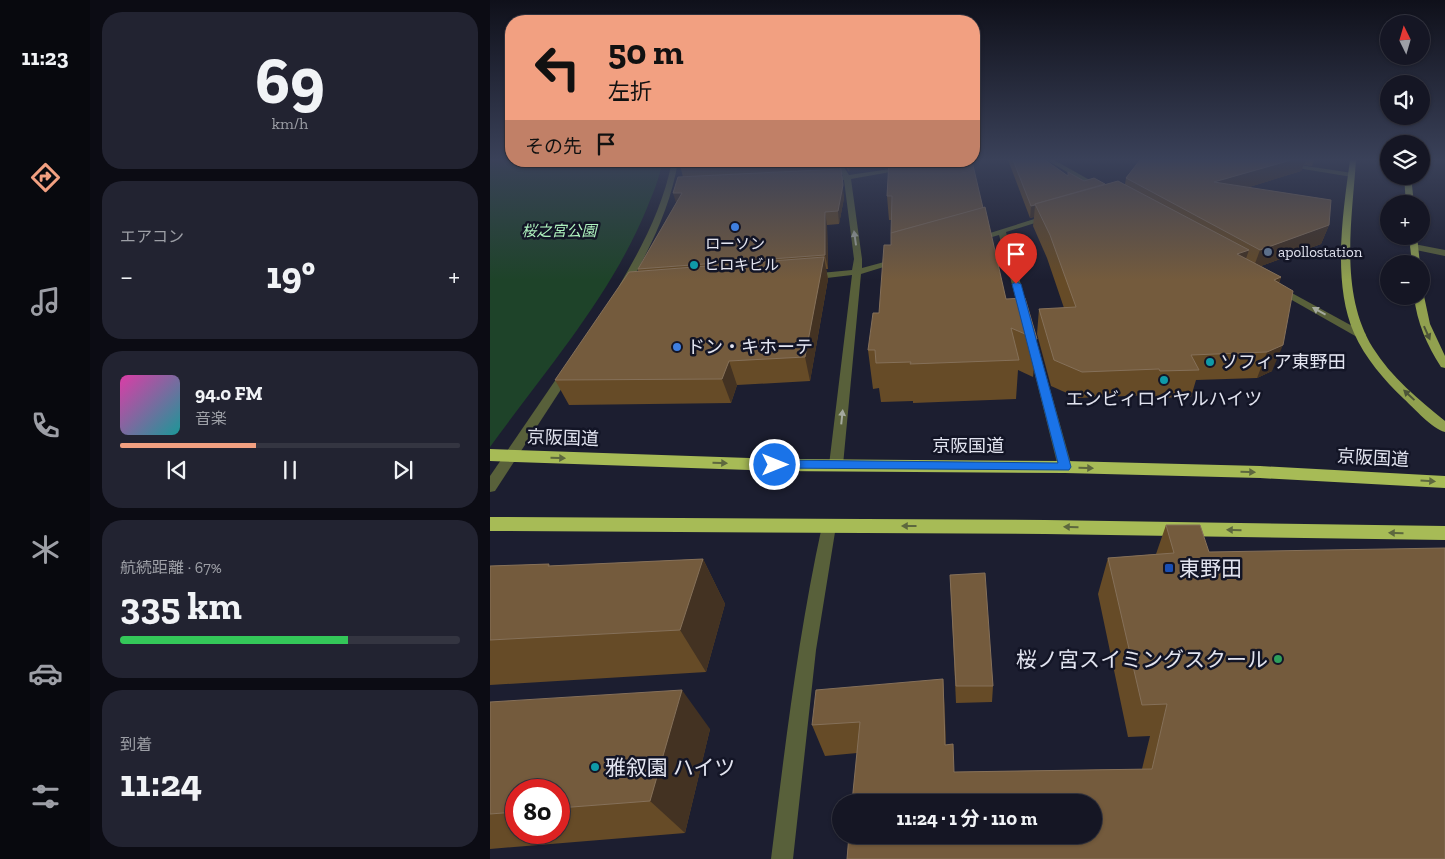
<!DOCTYPE html>
<html lang="ja">
<head>
<meta charset="utf-8">
<style>
	:root { --surface:#151624; --page:#222331; --text:#f1f3f6; --muted:#9d9fa6; --line:#343541; --accent:#f2a081 }
	body { margin:0; font-family:"Zilla Slab","Noto Sans JP",serif; background:var(--page); color:var(--text); height:100vh; display:flex; flex-direction:column; font-size:19px; white-space:nowrap }
	* { box-sizing:border-box; margin:0 }
	p { font-size:16px; color:var(--muted) }
	.icon { flex:none; width:28px; height:28px; fill:none; stroke:currentColor; stroke-width:2; stroke-linecap:round; stroke-linejoin:round }
	.map { position:relative; flex:1; overflow:hidden }
	.side { display:flex; flex-direction:column; gap:12px; padding:12px; background:#0c0c14; width:400px }
	.side>* { flex:none }
	.hud { position:absolute; left:15px; top:15px; width:475px; height:152px; border-radius:20px; box-shadow:0 1px 4px #0004,0 0 0 1px var(--line); background:#f2a081; color:#111; overflow:hidden }
	.needle { width:32px; rotate:355deg }
	.fabs { position:absolute; left:890px; top:15px; display:grid; gap:10px }
	.fabs a { display:grid; place-items:center; width:50px; height:50px; border-radius:50%; background:var(--surface); box-shadow:0 1px 4px #0004,0 0 0 1px var(--line); font-size:25px }
	.speed { position:absolute; left:15px; top:779px; display:flex; gap:10px; font-size:25px; font-weight:700; text-align:center }
	.speed>* { display:grid; place-content:center; width:65px; height:65px; border-radius:50%; background:var(--surface); box-shadow:0 1px 4px #0004,0 0 0 1px var(--line); line-height:1 }
	.speed .limit { border:8px solid #d22; background:#fff; color:#111 }
	.pin { position:absolute; display:grid; place-items:center; width:42px; height:42px; color:#fff; margin:-51px -21px; border-radius:50% 50% 50% 0; rotate:-45deg; box-shadow:0 0 5px #0007 }
	.pin .icon { rotate:45deg }
	.me { position:absolute; width:55px; margin:-28px; rotate:90deg; stroke-linejoin:round; filter:drop-shadow(0 0 4px #0008) }
	.turn { display:flex; align-items:center; gap:18px; height:105px; padding:0 20px; font-size:22px }
	.turn .icon { width:65px; height:65px; stroke-width:2.5 }
	.turn b { display:block; font-size:35px; line-height:42px }
	.then { display:flex; align-items:center; height:48px; padding:0 20px; background:#0003; gap:10px; font-size:19px }
	.big { font-size:38px; font-weight:700; line-height:1.1 }
	.side .tile { flex:1; display:flex; flex-direction:column; justify-content:center; gap:8px; min-width:0; padding:0 18px; border-radius:20px; background:var(--page) }
	.side .dial { align-items:center; gap:0 }
	.dial b { font-size:65px; line-height:1 }
	.song { display:flex; align-items:center; gap:15px }
	.cover { width:60px; height:60px; border-radius:8px; background:linear-gradient(135deg,hsl(320 70% 55%),hsl(180 70% 35%)) }
	.played { height:5px; border-radius:2px; background:linear-gradient(90deg,var(--accent) 40%,var(--line) 40%) }
	.keys { display:flex; justify-content:space-around; direction:ltr }
	.heat { display:flex; justify-content:space-between; align-items:center; font-size:28px; direction:ltr }
	.charge { height:8px; border-radius:4px; background:linear-gradient(90deg,#34c759 67%,var(--line) 0) }
	.trip { position:absolute; left:342px; top:794px; width:270px; height:50px; border-radius:25px; background:var(--surface); box-shadow:0 1px 4px #0004,0 0 0 1px var(--line); font-weight:700; line-height:50px; text-align:center }
	main { display:flex; flex:1; min-height:0 }
	.dock { display:flex; flex-direction:column; width:90px; justify-content:space-around; align-items:center; background:#08090e; color:var(--muted) }
	.dock .icon { width:35px; height:35px }
	.dock .current { color:var(--accent) }
	.dock b { font-size:22px; color:var(--text) }
	.map>svg:first-child { display:block }
	.green { fill:#1e4329 }
	.lines { fill:none; stroke-linecap:round; stroke-linejoin:round }
	.minor { fill:#58603a; fill-rule:evenodd }
	.major { fill:#91a14f; fill-rule:evenodd }
	.highway { fill:#a7bb56; fill-rule:evenodd }
	.wall { fill:#664b27; fill-rule:evenodd }
	.shaded-wall { fill:#433222 }
	.building { fill:#745b3d; stroke:#857059 }
	.oneway { fill:#a4a99e }
	.oneway2 { fill:#4c5438 }
	.oneway3 { fill:#5d683e }
	.route { fill:#1a73e8; stroke:#114b97 }
	.shop-dot { fill:#3f7fe0; stroke:#131526; stroke-width:2 }
	.service-dot { fill:#5c6f8a; stroke:#131526; stroke-width:2 }
	.culture-dot { fill:#0f9aa8; stroke:#131526; stroke-width:2 }
	.transit-dot { fill:#1a4fb4; stroke:#131526; stroke-width:2 }
	.leisure-dot { fill:#2e9e5b; stroke:#131526; stroke-width:2 }
	.labels { text-anchor:middle; dominant-baseline:central; stroke-width:5; stroke-linejoin:round; paint-order:stroke }
	.far-park-label { font-size:15px; font-style:italic; fill:#aef2be; stroke:#131526 }
	.far-poi-label { font-size:15px; fill:#e2e4f0; stroke:#131526; text-anchor:start }
	.poi-label { font-size:18px; fill:#e2e4f0; stroke:#131526; text-anchor:start }
	.street-label { font-size:18px; fill:#e2e4f0; stroke:#131526 }
	.near-poi-label { font-size:21px; fill:#e2e4f0; stroke:#131526; text-anchor:start }
</style>
</head>
<body>
<main>
<nav class="dock">
<b>11:23</b>
<svg class="icon current" aria-label="directions" viewBox="0 0 24 24"><path d="M12 3l9 9-9 9-9-9zM9 14v-3h6M13 9l2 2-2 2"/></svg>
<svg class="icon" aria-label="music" viewBox="0 0 24 24"><path d="M9 18V5l10-2v13"/><circle cx="6" cy="18" r="3"/><circle cx="16" cy="16" r="3"/></svg>
<svg class="icon" aria-label="phone" viewBox="0 0 24 24"><path d="M5 4h4l2 5-3 2q2 4 5 5l2-3 5 2v4C11 20 4 13 5 4z"/></svg>
<svg class="icon" aria-label="climate" viewBox="0 0 24 24"><path d="M12 3v18M4 7l16 10M4 17L20 7"/></svg>
<svg class="icon" aria-label="car" viewBox="0 0 24 24"><path d="M5 17H2v-5l4-1 3-4h7l3 4 3 1v5h-3M9 17h6M6 11h13"/><circle cx="7" cy="17" r="2"/><circle cx="17" cy="17" r="2"/></svg>
<svg class="icon" aria-label="filters" viewBox="0 0 24 24"><path d="M4 7h16M4 17h16"/><circle cx="9" cy="7" r="2"/><circle cx="15" cy="17" r="2"/></svg>
</nav>
<section class="side">
<div class="tile dial"><b>69</b><p>km/h</p></div>
<div class="tile"><p>エアコン</p>
<div class="heat"><a>−</a><b class="big">19°</b><a>+</a></div>
</div>
<div class="tile">
<div class="song"><i class="cover"></i><div><b>94.0 FM</b><p>音楽</p></div></div>
<div class="played"></div>
<div class="keys"><svg class="icon" aria-label="previous" viewBox="0 0 24 24"><path d="M18 5L8 12l10 7zM5 5v14"/></svg><svg class="icon" aria-label="pause" viewBox="0 0 24 24"><path d="M8 5v14M16 5v14"/></svg><svg class="icon" aria-label="next" viewBox="0 0 24 24"><path d="M6 5l10 7-10 7zM19 5v14"/></svg></div>
</div>
<div class="tile"><p>航続距離 · 67%</p><b class="big">335 km</b><div class="charge"></div></div>
<div class="tile"><p>到着</p><b class="big">11:24</b></div>
</section>
<div class="map">
<svg width="955" height="859" viewBox="0 0 955 859">
	<rect width="100%" height="100%" fill="#1c1e30"/>
	<path class="green" d="M0,160L172,161C170,178 163,193 157,208C121,296 55,371 0,447Z"/>
	<g class="lines">
		<g class="minor">
			<polygon points="557,160 564,160 614,188 607,190"/>
			<path d="M182,161H188C181,206 161,246 139,286L137,288H131L129,286C152,247 173,207 182,161Z"/>
			<polygon points="344,161 350,161 359,175 414,167 417,169 361,179 372,259 372,268 409,258 413,261 371,274 353,465 351,468 341,468 339,465 362,275 320,280 315,277 320,274 362,270 364,259 354,180 346,178 353,176"/>
			<polygon points="797,163 862,173 865,175 862,177 795,166 795,164"/>
			<polygon points="557,215 564,217 516,232 539,313 534,316 530,315 509,235 485,242 481,239"/>
			<polygon points="924,244 955,250 955,256 921,249 920,247"/>
			<polygon points="789,286 875,333 876,335 875,337 867,337 786,291 784,289"/>
			<polygon points="541,336 546,339 582,467 580,470 570,470 568,467 536,339"/>
			<polygon points="77,368 83,371 5,491 0,492 0,476 73,369"/>
			<path d="M339,520L344,522L346,526L326,650L303,859H281C295,747 308,636 332,526L334,522Z"/>
		</g>
		<g class="major">
			<path d="M860,160H866C862,221 849,293 883,348C901,377 929,400 955,421V432C942,429 924,408 914,399C894,380 875,358 864,333C842,283 853,212 860,160Z"/>
			<polygon points="914,176 921,176 924,204 916,204"/>
			<polygon points="919,236 927,236 930,264 922,264"/>
			<path d="M931,294L934,296L940,324L955,356V368L951,367C937,345 927,323 924,296H931Z"/>
		</g>
		<g class="highway">
			<polygon points="0,449 285,459 575,461 770,466 955,476 955,488 770,478 575,473 285,471 0,461"/>
			<polygon points="0,517 555,520 955,526 955,540 555,534 0,531"/>
		</g>
	</g>
	<g class="wall">
		<polygon points="518,160 555,160 578,176 594,181 615,184 635,184 636,178 650,160 824,160 822,166 814,165 811,171 759,187 839,225 831,244 771,266 791,277 789,283 782,371 767,378 706,380 701,397 663,398 662,395 588,398 561,386 547,334 549,309 574,308 557,258 543,226 544,217 540,218"/>
		<polygon points="189,161 347,161 354,198 349,224 337,225 338,269 336,269 338,279 320,381 247,385 241,403 79,405 65,380 148,271 148,269 186,203 193,177"/>
		<polygon points="352,161 361,161 359,172"/>
		<polygon points="399,161 493,208 516,299 547,339 543,377 528,370 526,399 423,403 423,401 391,402 389,388 383,389 378,350 389,313 401,245 402,220 399,220 397,196"/>
		<polygon points="676,525 719,552 955,859 357,859 367,753 335,756 322,725 453,679 456,745 464,772 652,769 660,736 638,737 608,594 618,558 666,554"/>
		<polygon points="213,559 235,604 216,672 0,685 0,566 59,564 60,566"/>
		<polygon points="460,575 503,686 502,702 466,703"/>
		<path d="M0,702L220,729L195,833L0,849ZM26,790H69V832H26Z"/>
	</g>
	<g class="shaded-wall">
		<polygon points="801,160 816,160 811,171 720,199 724,182"/>
		<polygon points="358,161 361,161 359,172"/>
		<polygon points="351,169 354,198 349,224 348,211"/>
		<polygon points="183,193 192,193 187,206"/>
		<polygon points="545,205 544,217 540,218 541,206"/>
		<polygon points="335,212 337,225 338,269 335,255"/>
		<polygon points="839,225 831,244 763,269 770,250"/>
		<polygon points="759,250 751,273 747,254"/>
		<polygon points="334,257 338,279 320,381 315,357"/>
		<polygon points="791,277 782,302 784,280"/>
		<polygon points="793,345 782,371 767,378 777,352"/>
		<polygon points="239,361 247,385 241,403 232,379"/>
		<polygon points="213,559 235,604 216,672 190,630"/>
		<polygon points="453,679 455,712 457,775 455,745"/>
		<polygon points="192,690 220,729 195,833 160,801"/>
	</g>
	<g class="building">
		<polygon points="523,160 555,160 578,176 578,172 594,181 604,178 615,184 545,204 545,205 541,206"/>
		<polygon points="650,160 801,160 724,182 841,200 839,225 770,250 636,178"/>
		<polygon points="399,161 482,161 493,208 401,233 402,196 397,196"/>
		<polygon points="351,169 353,185 348,211 335,212 335,255 148,269 192,193 183,193 188,177"/>
		<polygon points="628,181 759,250 747,254 791,277 784,280 803,291 793,345 777,352 701,355 709,370 670,371 669,369 592,372 564,360 549,309 586,307 560,235 545,204"/>
		<polygon points="495,207 516,299 535,298 547,339 521,328 529,360 420,364 421,362 386,363 385,350 378,350 383,313 389,313 394,245 401,245 401,233"/>
		<polygon points="334,257 315,357 239,361 232,379 65,380 139,272"/>
		<polygon points="676,525 710,525 719,552 955,548 955,859 357,859 359,835 604,835 604,802 362,802 370,722 322,725 326,690 453,679 455,745 463,744 464,772 662,769 677,704 652,705 618,558 684,553"/>
		<polygon points="213,559 190,630 0,640 0,566 59,564 58,566"/>
		<polygon points="495,573 503,686 466,686 460,575"/>
		<polygon points="192,690 160,801 69,808 69,790 26,790 26,812 0,814 0,702"/>
	</g>
	<defs><path id="oneway-solid" d="M-6-.8H1V-3.2L6.5 0L1 3.2V.8H-6Z" transform="scale(1.25)"/></defs>
	<g class="oneway">
		<use href="#oneway-solid" transform="translate(365 238) rotate(-98)"/>
		<use href="#oneway-solid" transform="translate(829 311) rotate(-151)"/>
		<use href="#oneway-solid" transform="translate(352 417) rotate(-84)"/>
	</g>
	<g class="oneway2">
		<use href="#oneway-solid" transform="translate(937 333) rotate(66)"/>
		<use href="#oneway-solid" transform="translate(919 395) rotate(-137)"/>
	</g>
	<g class="oneway3">
		<use href="#oneway-solid" transform="translate(68 458) rotate(2)"/>
		<use href="#oneway-solid" transform="translate(230 463) rotate(2)"/>
		<use href="#oneway-solid" transform="translate(596 468) rotate(1)"/>
		<use href="#oneway-solid" transform="translate(758 472) rotate(1)"/>
		<use href="#oneway-solid" transform="translate(938 481) rotate(3)"/>
		<use href="#oneway-solid" transform="translate(419 526) rotate(-180)"/>
		<use href="#oneway-solid" transform="translate(581 527) rotate(-179)"/>
		<use href="#oneway-solid" transform="translate(744 530) rotate(-179)"/>
		<use href="#oneway-solid" transform="translate(906 533) rotate(-179)"/>
	</g>
	<linearGradient id="sky" x2="0" y2="1"><stop stop-color="#0f101a"/><stop offset="0.57" stop-color="#3a4159"/><stop offset="1" stop-color="#3a4159" stop-opacity="0"/></linearGradient>
	<rect width="955" height="280" fill="url(#sky)"/>
	<polygon class="route" points="526,282 531,284 581,467 579,470 280,468 279,465 285,460 568,463 522,284"/>
	<g class="shop-dot">
		<circle cx="245" cy="227" r="5"/>
		<circle cx="187" cy="347" r="5"/>
	</g>
	<circle class="service-dot" cx="778" cy="252" r="5"/>
	<g class="culture-dot">
		<circle cx="204" cy="265" r="5"/>
		<circle cx="720" cy="362" r="5"/>
		<circle cx="674" cy="380" r="5"/>
		<circle cx="105" cy="767" r="5"/>
	</g>
	<rect class="transit-dot" x="674" y="563" width="10" height="10" rx="2.5"/>
	<circle class="leisure-dot" cx="788" cy="659" r="5"/>
	<g class="labels">
		<g class="far-park-label">
			<text x="69" y="231">桜之宮公園</text>
		</g>
		<g class="far-poi-label">
			<text x="245" y="244" text-anchor="middle">ローソン</text>
			<text x="788" y="252">apollostation</text>
			<text x="214" y="265">ヒロキビル</text>
		</g>
		<g class="poi-label">
			<text x="197" y="347">ドン・キホーテ</text>
			<text x="730" y="362">ソフィア東野田</text>
			<text x="674" y="399" text-anchor="middle">エンビィロイヤルハイツ</text>
		</g>
		<g class="street-label">
			<text transform="translate(73 438) rotate(2)">京阪国道</text>
			<text x="478" y="446">京阪国道</text>
			<text transform="translate(883 458) rotate(3)">京阪国道</text>
		</g>
		<g class="near-poi-label">
			<text x="689" y="568">東野田</text>
			<text x="778" y="659" text-anchor="end">桜ノ宮スイミングスクール</text>
			<text x="115" y="767">雅叙園 ハイツ</text>
		</g>
	</g>
</svg>
<div class="fabs">
<a><svg class="needle" viewBox="-14 -14 28 28"><path d="M0-13l5 13h-10z" fill="#e53935"/><path d="M0 13l5-13h-10z" fill="#9d9fa6"/></svg></a>
<a><svg class="icon" aria-label="sound" viewBox="0 0 24 24"><path d="M4 9h4l5-4v14l-5-4H4zM17 9q2 3 0 6"/></svg></a>
<a><svg class="icon" aria-label="layers" viewBox="0 0 24 24"><path d="M12 4l9 5-9 5-9-5zM3 14l9 5 9-5"/></svg></a>
<a>+</a>
<a>−</a>
</div>
<div class="speed"><div class="limit">80</div></div>
<div class="pin" style="left:526px;top:284px;background:#d93025"><svg class="icon" aria-label="arrive" viewBox="0 0 24 24"><path d="M6 21V4h12l-3 4 3 4H6"/></svg></div>
<svg class="me" style="left:285px;top:465px" viewBox="-20 -20 40 40"><circle r="17" fill="#1a73e8" stroke="#fff" stroke-width="3"/><path d="M0-11L8 9 0 5-8 9z" fill="#fff"/></svg>
<div class="trip">11:24 · 1 分 · 110 m</div>
<div class="hud">
<div class="turn"><svg class="icon" aria-label="left" viewBox="0 0 24 24"><path d="M17 20v-9H6M10 6l-5 5 5 5"/></svg><div><b>50 m</b>左折</div></div>
<div class="then">その先<svg class="icon" aria-label="arrive" viewBox="0 0 24 24"><path d="M6 21V4h12l-3 4 3 4H6"/></svg></div>
</div>
</div>
</main>
</body>
</html>
